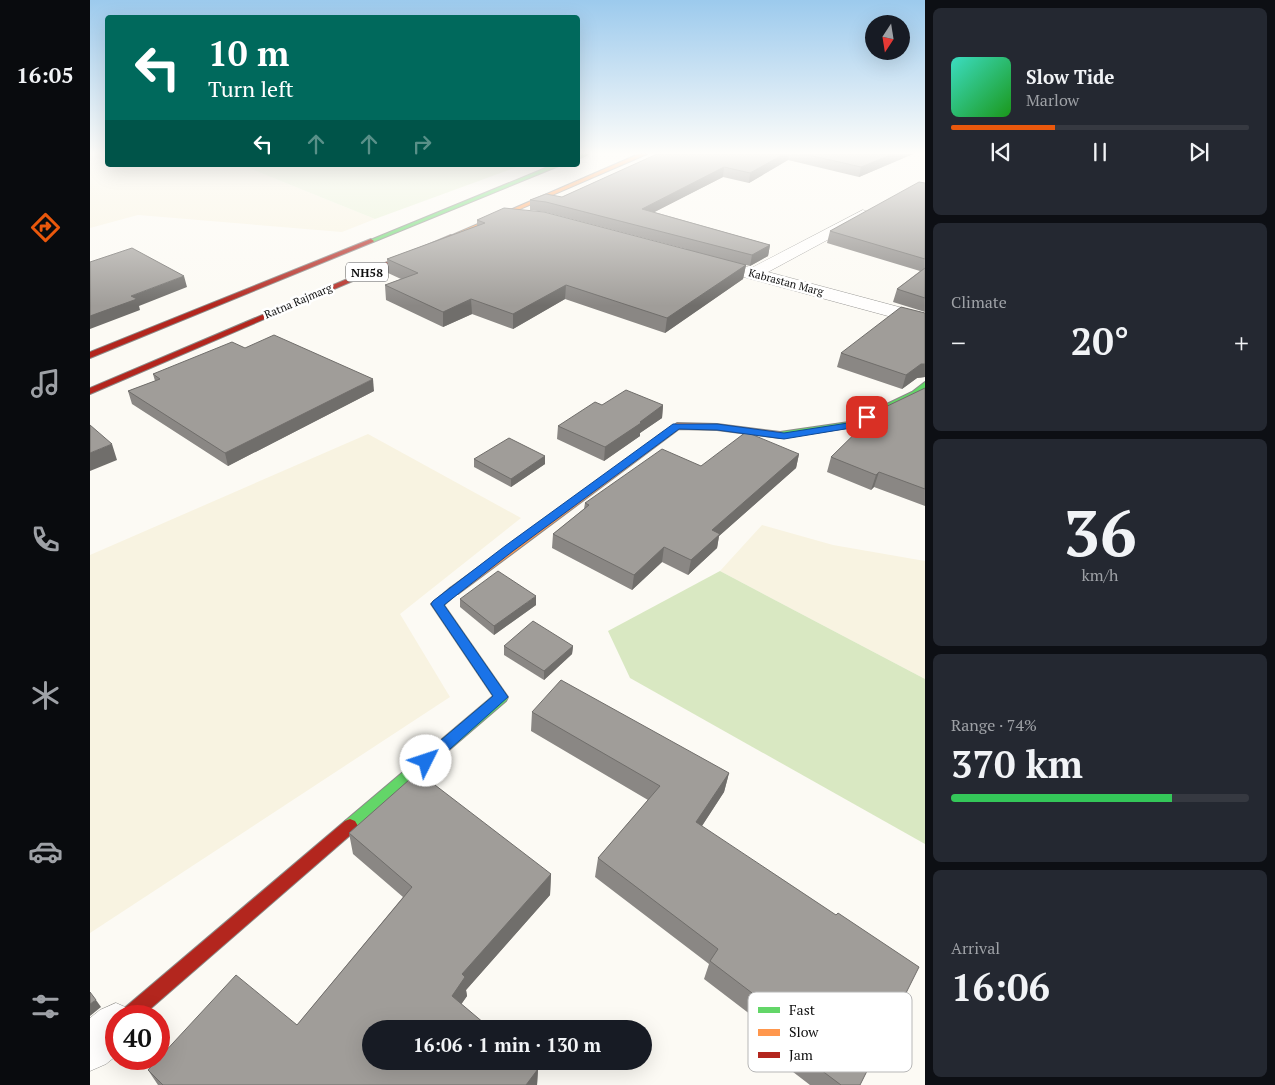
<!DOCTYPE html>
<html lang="en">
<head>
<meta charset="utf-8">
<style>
	:root { --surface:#171b24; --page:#242831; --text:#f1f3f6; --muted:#9ea1a6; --line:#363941; --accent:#ea580c }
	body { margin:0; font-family:"PT Serif",serif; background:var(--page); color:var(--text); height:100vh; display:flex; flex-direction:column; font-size:19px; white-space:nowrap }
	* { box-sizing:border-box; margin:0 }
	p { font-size:16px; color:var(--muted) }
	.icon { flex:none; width:28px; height:28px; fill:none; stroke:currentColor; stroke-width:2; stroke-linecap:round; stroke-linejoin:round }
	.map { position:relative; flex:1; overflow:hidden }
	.sheet { display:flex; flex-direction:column; gap:8px; padding:8px; background:#0d0f14; width:350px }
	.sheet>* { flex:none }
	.hud { position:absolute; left:15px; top:15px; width:475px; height:152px; border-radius:5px; box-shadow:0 5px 20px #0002; background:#00695c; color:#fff; overflow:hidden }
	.needle { width:32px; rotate:192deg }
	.buttons { position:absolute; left:775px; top:15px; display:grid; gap:10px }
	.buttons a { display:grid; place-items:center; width:45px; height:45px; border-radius:50%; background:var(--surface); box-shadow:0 5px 20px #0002; font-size:25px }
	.speed { position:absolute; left:15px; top:1005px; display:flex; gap:10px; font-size:25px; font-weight:700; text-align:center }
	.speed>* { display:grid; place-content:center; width:65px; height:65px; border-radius:50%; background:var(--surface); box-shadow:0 5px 20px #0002; line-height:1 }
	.speed .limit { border:8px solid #d22; background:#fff; color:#111 }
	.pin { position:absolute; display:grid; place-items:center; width:42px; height:42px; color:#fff; margin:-21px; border-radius:10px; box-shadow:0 2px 8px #0006 }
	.me { position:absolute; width:55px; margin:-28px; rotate:49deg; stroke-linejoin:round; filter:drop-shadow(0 0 4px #0008) }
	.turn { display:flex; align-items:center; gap:18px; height:105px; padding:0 20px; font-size:22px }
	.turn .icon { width:65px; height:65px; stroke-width:2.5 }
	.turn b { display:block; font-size:35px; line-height:42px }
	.lanes { display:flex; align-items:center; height:48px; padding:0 20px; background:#0003; justify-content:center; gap:25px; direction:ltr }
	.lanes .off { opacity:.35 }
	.big { font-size:38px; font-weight:600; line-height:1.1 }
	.sheet .widget { flex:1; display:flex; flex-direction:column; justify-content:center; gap:8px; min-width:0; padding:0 18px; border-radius:8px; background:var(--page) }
	.sheet .dial { align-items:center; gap:0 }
	.dial b { font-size:65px; line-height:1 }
	.song { display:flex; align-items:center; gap:15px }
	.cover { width:60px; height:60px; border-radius:8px; background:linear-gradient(135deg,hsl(170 70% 55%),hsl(120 70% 35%)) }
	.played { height:5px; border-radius:2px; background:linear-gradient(90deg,var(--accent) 35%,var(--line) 35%) }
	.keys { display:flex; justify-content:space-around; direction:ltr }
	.heat { display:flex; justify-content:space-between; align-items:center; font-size:28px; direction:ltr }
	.charge { height:8px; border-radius:4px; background:linear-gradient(90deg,#34c759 74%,var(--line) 0) }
	.trip { position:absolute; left:272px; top:1020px; width:290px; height:50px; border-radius:25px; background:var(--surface); box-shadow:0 5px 20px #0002; font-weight:600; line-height:50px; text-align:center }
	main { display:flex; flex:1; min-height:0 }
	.dock { display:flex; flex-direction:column; width:90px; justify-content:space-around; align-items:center; background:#090b0e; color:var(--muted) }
	.dock .icon { width:35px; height:35px }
	.dock .selected { color:var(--accent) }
	.dock b { font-size:22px; color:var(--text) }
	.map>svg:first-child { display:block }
	.farmland { fill:#f8f3e1 }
	.green { fill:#e8f1d5 }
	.forest { fill:#d9e8c2 }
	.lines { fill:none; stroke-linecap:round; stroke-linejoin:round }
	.street-casing { stroke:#969592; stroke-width:1 }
	.fast-casing { stroke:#8c8b89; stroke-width:2 }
	.slow-casing { stroke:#8c8b89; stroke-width:2 }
	.jam-casing { stroke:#8c8b89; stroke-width:2 }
	.street { fill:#fffefd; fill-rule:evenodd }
	.fast { fill:#63d668; fill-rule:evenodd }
	.slow { fill:#ff974d; fill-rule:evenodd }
	.jam { fill:#b3261e; fill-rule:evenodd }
	.wall { fill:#8a8784 }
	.shaded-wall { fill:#706e6b }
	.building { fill:#a09d99; stroke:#706e6b }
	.route { fill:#1a73e8; stroke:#114b97 }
	.labels { text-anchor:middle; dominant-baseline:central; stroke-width:5; stroke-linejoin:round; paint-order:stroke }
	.far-street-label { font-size:11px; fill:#0f0f0f; stroke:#fff }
	.shield { fill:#fff; stroke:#575757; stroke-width:1 }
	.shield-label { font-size:12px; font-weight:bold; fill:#0f0f0f }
	.key { fill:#fff; stroke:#b7b7b7; stroke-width:1 }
	.key-label { font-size:14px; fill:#0f0f0f }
</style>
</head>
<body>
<main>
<nav class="dock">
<b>16:05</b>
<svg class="icon selected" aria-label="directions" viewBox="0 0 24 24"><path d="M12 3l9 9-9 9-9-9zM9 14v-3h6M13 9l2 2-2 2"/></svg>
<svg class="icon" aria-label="music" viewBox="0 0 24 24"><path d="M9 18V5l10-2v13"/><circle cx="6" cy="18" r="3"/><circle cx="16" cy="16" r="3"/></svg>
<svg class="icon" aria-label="phone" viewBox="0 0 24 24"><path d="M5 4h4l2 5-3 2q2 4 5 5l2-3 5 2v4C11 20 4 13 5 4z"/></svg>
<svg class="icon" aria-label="climate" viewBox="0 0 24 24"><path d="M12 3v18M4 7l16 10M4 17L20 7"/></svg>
<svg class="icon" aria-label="car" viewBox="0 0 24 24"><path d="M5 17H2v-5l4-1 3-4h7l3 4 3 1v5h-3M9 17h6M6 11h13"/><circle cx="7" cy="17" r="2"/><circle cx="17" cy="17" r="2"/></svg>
<svg class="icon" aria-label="filters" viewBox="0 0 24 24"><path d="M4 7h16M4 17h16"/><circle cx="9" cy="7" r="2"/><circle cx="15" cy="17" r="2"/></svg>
</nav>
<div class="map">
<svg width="835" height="1085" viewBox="0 0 835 1085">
	<rect width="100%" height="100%" fill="#fcfaf4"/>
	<g class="farmland">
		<polygon points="0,154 17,154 18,165 151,165 285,219 252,232 48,215 0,228"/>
		<polygon points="278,434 431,518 310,614 360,697 0,933 0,555"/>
		<polygon points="672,525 743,545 835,561 835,679 630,571"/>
	</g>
	<polygon class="green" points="151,165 432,165 285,219"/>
	<polygon class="forest" points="630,571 835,679 835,844 540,678 518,631"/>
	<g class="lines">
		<defs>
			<g id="street">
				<polygon points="773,210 778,212 781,215 778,218 678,272 835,314 835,326 613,266 610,262 613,258 619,257 661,268"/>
				<polygon points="26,1003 42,1010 45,1016 26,1016 26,1056 16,1064 0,1071 0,1018 10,1010"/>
			</g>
			<g id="fast">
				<polygon points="490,154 498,154 488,159 488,155"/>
				<polygon points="463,165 471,165 283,242 278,241"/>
				<polygon points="835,382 835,390 828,396 764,427 690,438 685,435 690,432 759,422 822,392"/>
				<polygon points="364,587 370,591 354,605 418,697 416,701 265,831 260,833 255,831 252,826 255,821 403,696 341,604 360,588"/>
			</g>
			<g id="slow">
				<polygon points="549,154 557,154 363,238 358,237"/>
				<polygon points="587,423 627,424 690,432 695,435 690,438 627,430 589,429 368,594 360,594 358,591 360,588"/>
			</g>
			<g id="jam">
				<polygon points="361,235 364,237 363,238 0,394 0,388"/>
				<polygon points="281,239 284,241 283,242 0,358 0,352"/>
				<polygon points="260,819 265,821 268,826 265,831 52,1016 29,1016 32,1010 255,821"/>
			</g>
		</defs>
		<use href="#street" class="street-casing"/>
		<use href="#fast" class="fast-casing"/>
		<use href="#slow" class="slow-casing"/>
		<use href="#jam" class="jam-casing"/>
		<use href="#street" class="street"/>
		<use href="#fast" class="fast"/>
		<use href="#slow" class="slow"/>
		<use href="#jam" class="jam"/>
	</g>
	<g class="wall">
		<polygon points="567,154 823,154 769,177 698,160 659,183 633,177 564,212 680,245 678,256 660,266 656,265 653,279 575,333 475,299 423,329 382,314 353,327 296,300 295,285 311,279 298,273 297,259 387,226 387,220 596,249 455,212 440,210 440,200 472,197"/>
		<polygon points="835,183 835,312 803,302 807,289 830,271 737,243 740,231"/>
		<polygon points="835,313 835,377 827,378 812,389 747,367 751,353"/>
		<polygon points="155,348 284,391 138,466 42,404 38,391 65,381 63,374"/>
		<polygon points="835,388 835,506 784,487 781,490 737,472 741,457"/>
		<polygon points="512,405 573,405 572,418 550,433 550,436 514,461 467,439 468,426"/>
		<polygon points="709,454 706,468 629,536 627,548 598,575 572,562 542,590 462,548 463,534 494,509 495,503 611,466"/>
		<polygon points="455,456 455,464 421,487 384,467 384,459"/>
		<polygon points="370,599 446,605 404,635 370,607"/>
		<polygon points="414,646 483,646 482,654 454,680 414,655"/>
		<polygon points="442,712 639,773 634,792 612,826 770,1085 720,1085 694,1065 703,1047 614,979 619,964 505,877 508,858 558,800 441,731"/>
		<polygon points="259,833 461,874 460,895 376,990 377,996 371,1004 448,1069 447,1085 68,1085 58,1070 207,1025 313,897 263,854"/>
	</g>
	<g class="shaded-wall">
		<polygon points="694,154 699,154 698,160 659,183 660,173"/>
		<polygon points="803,154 823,154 769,177 771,167"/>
		<polygon points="634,167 633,177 551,219 552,209"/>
		<polygon points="680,245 678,256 660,266 662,255"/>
		<polygon points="656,265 653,279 575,333 577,318"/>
		<polygon points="94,276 97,287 49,306 50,310 0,329 0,316 41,296"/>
		<polygon points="476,285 475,299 423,329 423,314"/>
		<polygon points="381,299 382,314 353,327 353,312"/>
		<polygon points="831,364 835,364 835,377 827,378 812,389 816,375"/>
		<polygon points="283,379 284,391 138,466 135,453"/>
		<polygon points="573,405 572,418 550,433 550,436 514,461 515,447"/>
		<polygon points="22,444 27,460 0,471 0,453"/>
		<polygon points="709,454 706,468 629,536 627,548 598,575 601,560 622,530"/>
		<polygon points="455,456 455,464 421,487 421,479"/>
		<polygon points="789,472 784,487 781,490 786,475"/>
		<polygon points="574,547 572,562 542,590 544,575"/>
		<polygon points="446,596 446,605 404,635 404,626"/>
		<polygon points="483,646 482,654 454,680 454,671"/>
		<polygon points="639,773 634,792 602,841 606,822"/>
		<polygon points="461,874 460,895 376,990 377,996 364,1015 362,996 372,974"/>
		<polygon points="6,1000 11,1007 0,1016 0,1004"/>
		<polygon points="448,1069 447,1085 436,1085"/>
	</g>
	<g class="building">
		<polygon points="567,154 694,154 660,173 634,167 552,209 680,245 662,255 456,202 440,200 456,194 472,197"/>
		<polygon points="714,154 803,154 771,167"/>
		<polygon points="829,182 835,183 835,259 740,231"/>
		<polygon points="414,208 454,212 656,265 577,318 476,285 423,314 381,299 353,312 295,285 328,273 297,259 395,223 387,220"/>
		<polygon points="42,248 94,276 41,296 47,299 0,316 0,262"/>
		<polygon points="835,268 835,298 807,289"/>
		<polygon points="811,307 835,313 835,364 831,364 816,375 751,353"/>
		<polygon points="184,335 283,379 135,453 38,391 70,379 63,374 142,342 155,348"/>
		<polygon points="835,388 835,489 789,472 786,475 741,457 789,410"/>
		<polygon points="536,390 573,405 550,422 551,423 515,447 468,426 505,402 512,405"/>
		<polygon points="0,425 22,444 0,453"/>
		<polygon points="656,432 709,454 622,530 630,534 601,560 574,547 544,575 463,534 499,505 495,503 572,449 611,466"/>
		<polygon points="419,438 455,456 421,479 384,459"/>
		<polygon points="408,571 446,596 404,626 370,599"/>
		<polygon points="443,621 483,646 454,671 414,646"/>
		<polygon points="471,680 639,773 606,822 746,915 748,913 829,967 770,1085 751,1085 703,1049 712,1031 620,961 628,949 508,858 570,786 442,712"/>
		<polygon points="328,772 461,874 372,974 375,977 362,996 401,1029 281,1029 281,1061 439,1061 448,1069 436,1085 73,1085 58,1070 146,975 207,1025 322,887 259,833"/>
		<polygon points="0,992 6,1000 0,1004"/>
	</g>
	<linearGradient id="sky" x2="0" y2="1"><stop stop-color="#9ccaed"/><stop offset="0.5" stop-color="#fefdfa"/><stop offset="1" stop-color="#fefdfa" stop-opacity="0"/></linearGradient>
	<rect width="835" height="306" fill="url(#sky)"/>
	<polygon class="route" points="777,415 781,417 780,419 761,428 694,439 627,430 589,429 423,551 354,605 418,697 341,766 336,767 331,766 329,761 331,757 403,696 343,607 341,604 343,601 415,546 583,424 627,424 694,433 758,423"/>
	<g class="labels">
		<g class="far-street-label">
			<text transform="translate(696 282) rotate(15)">Kabrastan Marg</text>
			<text transform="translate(208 301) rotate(-23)">Ratna Rajmarg</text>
		</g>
		<rect class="shield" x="256" y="262.5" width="42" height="19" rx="4"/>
		<g class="shield-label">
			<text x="277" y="272">NH58</text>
		</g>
	</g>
	<rect x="658" y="992" width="164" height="80" rx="8" class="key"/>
	<rect x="668" y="1007" width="22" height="6" fill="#63d668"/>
	<rect x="668" y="1029" width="22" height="7" fill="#ff974d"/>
	<rect x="668" y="1052" width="22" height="6" fill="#b3261e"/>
	<g class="key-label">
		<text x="699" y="1015">Fast</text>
		<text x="699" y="1037">Slow</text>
		<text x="699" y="1060">Jam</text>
	</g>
</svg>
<div class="buttons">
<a><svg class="needle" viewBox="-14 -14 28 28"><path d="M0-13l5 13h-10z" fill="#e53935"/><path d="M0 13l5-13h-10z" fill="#9ea1a6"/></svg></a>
</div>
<div class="speed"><div class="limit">40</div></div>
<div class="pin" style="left:777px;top:417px;background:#d93025"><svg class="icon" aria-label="arrive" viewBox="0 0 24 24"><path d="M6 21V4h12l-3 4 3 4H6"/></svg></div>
<svg class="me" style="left:336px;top:761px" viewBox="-20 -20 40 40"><circle r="19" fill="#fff"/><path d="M0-13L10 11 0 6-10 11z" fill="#1a73e8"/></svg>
<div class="trip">16:06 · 1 min · 130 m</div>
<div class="hud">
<div class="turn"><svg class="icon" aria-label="left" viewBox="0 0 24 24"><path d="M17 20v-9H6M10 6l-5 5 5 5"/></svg><div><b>10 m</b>Turn left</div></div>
<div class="lanes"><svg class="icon" aria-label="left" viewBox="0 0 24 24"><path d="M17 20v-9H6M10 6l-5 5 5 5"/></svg><svg class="icon off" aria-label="ahead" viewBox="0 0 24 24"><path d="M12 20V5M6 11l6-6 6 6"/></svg><svg class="icon off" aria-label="ahead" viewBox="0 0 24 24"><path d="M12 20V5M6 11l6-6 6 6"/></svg><svg class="icon off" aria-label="right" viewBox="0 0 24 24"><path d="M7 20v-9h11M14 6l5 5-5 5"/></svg></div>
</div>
</div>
<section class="sheet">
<div class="widget">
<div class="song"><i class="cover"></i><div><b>Slow Tide</b><p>Marlow</p></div></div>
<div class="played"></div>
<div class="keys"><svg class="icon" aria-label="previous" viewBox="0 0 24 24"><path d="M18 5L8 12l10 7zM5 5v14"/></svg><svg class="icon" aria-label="pause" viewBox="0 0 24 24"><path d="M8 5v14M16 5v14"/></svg><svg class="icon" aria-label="next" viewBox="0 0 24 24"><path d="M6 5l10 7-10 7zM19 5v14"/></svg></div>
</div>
<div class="widget"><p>Climate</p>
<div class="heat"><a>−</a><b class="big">20°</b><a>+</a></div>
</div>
<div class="widget dial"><b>36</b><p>km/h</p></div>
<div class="widget"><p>Range · 74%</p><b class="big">370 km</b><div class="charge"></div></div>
<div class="widget"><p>Arrival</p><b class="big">16:06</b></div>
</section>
</main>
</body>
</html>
